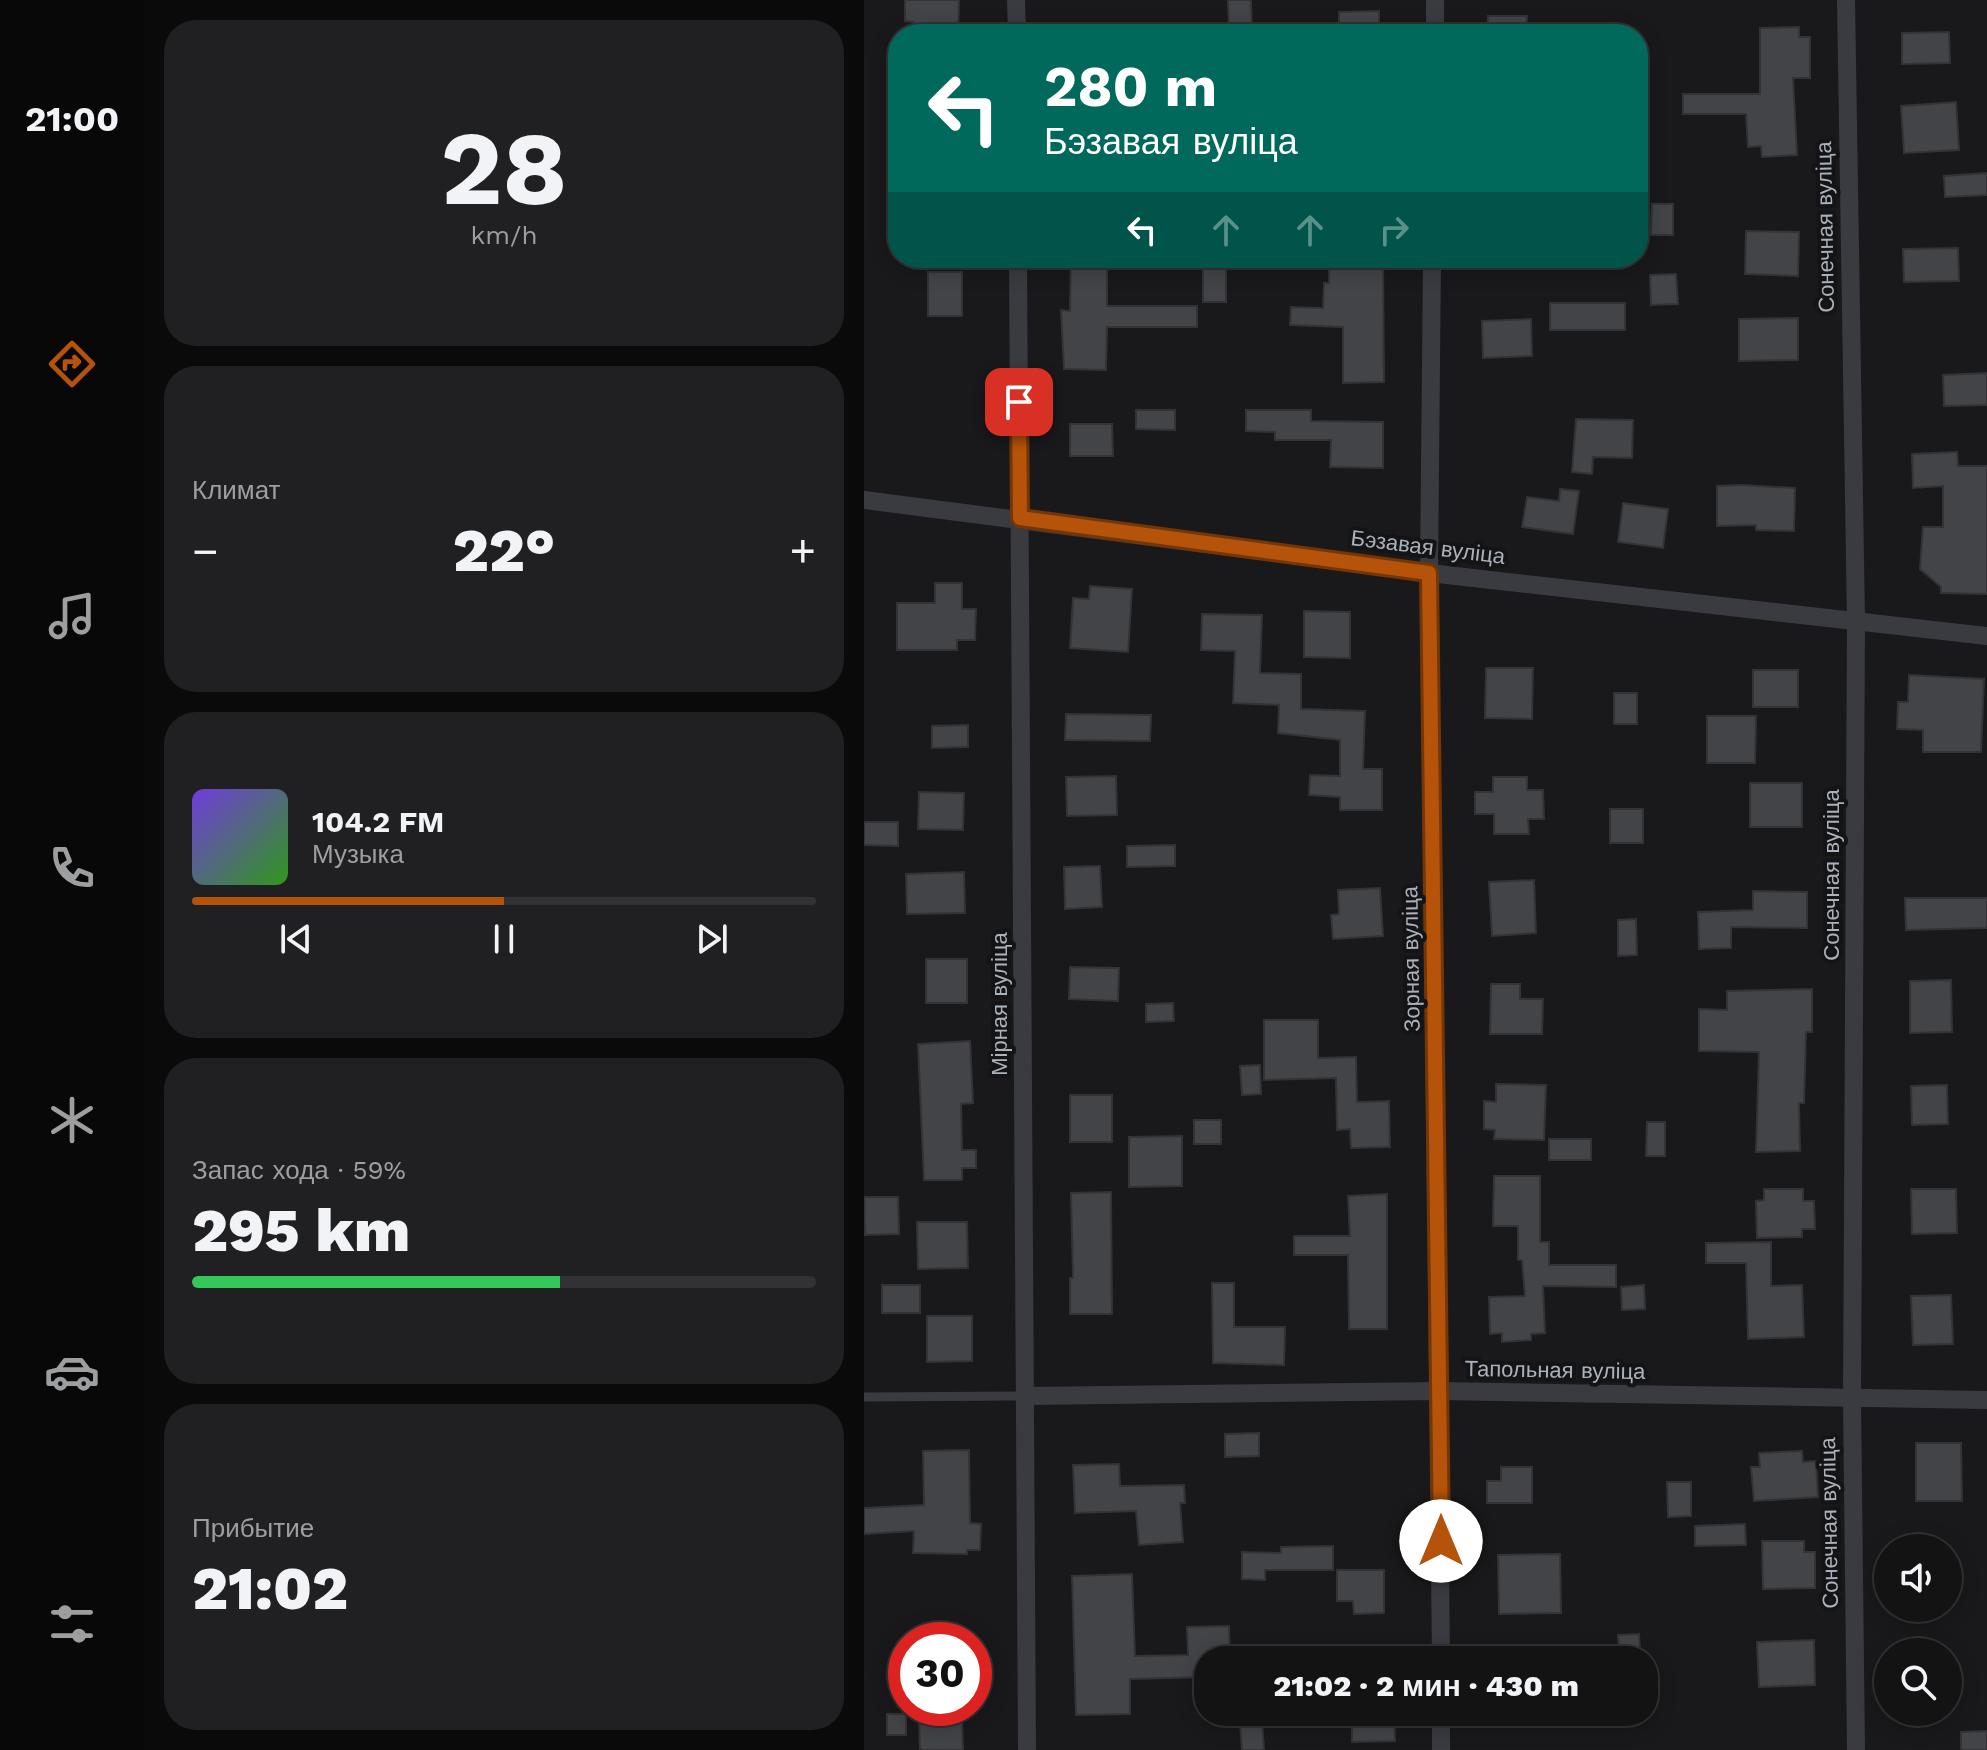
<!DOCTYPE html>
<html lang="ru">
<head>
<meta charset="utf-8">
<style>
	:root { --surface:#131314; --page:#202022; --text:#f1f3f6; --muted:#9d9ea0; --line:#323234; --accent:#b45309 }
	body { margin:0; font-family:"Work Sans",sans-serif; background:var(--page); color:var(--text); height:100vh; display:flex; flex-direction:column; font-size:30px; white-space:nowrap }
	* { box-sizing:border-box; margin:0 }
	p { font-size:26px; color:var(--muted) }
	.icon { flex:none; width:44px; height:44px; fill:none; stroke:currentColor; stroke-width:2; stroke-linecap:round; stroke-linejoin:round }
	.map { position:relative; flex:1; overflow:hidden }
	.sheet { display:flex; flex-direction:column; gap:20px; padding:20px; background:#0a0a0b; width:720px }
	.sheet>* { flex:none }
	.top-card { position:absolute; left:24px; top:24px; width:760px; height:244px; border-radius:32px; box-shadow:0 4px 20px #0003,0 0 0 2px var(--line); background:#00695c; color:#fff; overflow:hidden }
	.controls { position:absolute; left:1010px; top:1534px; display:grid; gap:16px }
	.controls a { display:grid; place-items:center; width:88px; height:88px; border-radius:50%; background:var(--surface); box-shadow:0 4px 20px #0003,0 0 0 2px var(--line); font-size:40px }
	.speed { position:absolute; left:24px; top:1622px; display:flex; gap:16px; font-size:40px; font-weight:700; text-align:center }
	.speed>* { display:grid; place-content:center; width:104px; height:104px; border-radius:50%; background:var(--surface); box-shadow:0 4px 20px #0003,0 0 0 2px var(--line); line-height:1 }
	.speed .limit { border:12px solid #d22; background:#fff; color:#111 }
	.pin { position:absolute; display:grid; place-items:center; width:68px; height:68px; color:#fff; margin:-34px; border-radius:16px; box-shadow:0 4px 12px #0006 }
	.me { position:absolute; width:88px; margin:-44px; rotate:0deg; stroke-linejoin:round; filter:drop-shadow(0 0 6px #0008) }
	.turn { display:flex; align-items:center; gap:28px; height:168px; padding:0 24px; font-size:36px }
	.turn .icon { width:104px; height:104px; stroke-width:2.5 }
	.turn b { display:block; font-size:56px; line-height:68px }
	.lanes { display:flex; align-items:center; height:76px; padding:0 24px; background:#0003; justify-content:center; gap:40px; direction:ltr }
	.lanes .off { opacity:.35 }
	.big { font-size:60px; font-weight:800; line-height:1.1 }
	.sheet .tile { flex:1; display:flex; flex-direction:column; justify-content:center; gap:12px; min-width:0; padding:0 28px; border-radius:32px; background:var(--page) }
	.sheet .dial { align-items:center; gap:0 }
	.dial b { font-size:104px; line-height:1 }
	.song { display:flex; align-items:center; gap:24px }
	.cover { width:96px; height:96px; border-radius:12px; background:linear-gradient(135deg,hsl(260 70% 55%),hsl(110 70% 35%)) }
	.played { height:8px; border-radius:4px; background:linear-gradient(90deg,var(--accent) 50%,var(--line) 50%) }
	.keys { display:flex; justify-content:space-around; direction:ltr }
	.heat { display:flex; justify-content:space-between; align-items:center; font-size:44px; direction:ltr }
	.charge { height:12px; border-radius:6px; background:linear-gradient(90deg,#34c759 59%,var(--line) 0) }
	.trip { position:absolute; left:330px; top:1646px; width:464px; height:80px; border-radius:32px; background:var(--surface); box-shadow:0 4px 20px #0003,0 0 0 2px var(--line); font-weight:800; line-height:80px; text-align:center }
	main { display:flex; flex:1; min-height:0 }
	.tabs { display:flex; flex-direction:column; width:144px; justify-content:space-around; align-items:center; background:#080808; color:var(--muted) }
	.tabs .icon { width:56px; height:56px }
	.tabs .active { color:var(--accent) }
	.tabs b { font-size:36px; color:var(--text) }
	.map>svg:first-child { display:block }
	.building { fill:#434448; stroke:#333337; stroke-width:2 }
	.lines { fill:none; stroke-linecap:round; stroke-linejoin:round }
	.service { stroke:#3a3b40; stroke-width:9 }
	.minor { stroke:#3a3b40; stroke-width:18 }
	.route-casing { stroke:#753606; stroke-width:20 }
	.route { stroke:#b45309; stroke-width:14 }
	.labels { text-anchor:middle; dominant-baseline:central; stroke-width:8; stroke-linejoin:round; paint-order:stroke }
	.street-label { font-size:22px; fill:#abb1ba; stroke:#141416 }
</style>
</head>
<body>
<main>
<nav class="tabs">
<b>21:00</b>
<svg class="icon active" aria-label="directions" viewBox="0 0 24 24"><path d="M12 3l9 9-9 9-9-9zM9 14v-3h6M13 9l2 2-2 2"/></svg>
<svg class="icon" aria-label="music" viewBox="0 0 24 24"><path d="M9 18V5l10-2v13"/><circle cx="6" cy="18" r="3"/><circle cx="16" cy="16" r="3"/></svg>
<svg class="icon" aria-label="phone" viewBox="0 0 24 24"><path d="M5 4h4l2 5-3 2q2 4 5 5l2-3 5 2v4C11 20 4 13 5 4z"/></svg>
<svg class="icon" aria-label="climate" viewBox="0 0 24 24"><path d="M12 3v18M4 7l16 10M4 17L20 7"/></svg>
<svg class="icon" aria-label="car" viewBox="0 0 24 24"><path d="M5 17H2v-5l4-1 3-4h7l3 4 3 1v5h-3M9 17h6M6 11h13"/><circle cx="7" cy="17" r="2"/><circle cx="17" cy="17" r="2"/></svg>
<svg class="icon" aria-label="filters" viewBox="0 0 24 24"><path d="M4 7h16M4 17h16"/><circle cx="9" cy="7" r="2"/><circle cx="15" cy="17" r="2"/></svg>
</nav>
<section class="sheet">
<div class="tile dial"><b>28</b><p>km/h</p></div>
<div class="tile"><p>Климат</p>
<div class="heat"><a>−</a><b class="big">22°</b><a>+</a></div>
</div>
<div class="tile">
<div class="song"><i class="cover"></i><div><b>104.2 FM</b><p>Музыка</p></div></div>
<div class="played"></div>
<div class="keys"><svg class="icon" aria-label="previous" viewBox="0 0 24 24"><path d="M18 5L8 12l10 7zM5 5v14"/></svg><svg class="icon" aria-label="pause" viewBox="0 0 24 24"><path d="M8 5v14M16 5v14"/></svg><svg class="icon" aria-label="next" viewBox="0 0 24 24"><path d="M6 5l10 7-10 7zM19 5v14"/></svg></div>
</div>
<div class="tile"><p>Запас хода · 59%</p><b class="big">295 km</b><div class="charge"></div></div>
<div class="tile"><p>Прибытие</p><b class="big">21:02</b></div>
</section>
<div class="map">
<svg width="1123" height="1750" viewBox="0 0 1123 1750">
	<rect width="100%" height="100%" fill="#19191b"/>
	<g class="building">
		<polygon points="41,0 95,0 94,34 48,34 49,22 41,21"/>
		<polygon points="364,0 387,0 388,33 365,33"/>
		<polygon points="515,11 515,34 475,34 475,12"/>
		<polygon points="624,16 663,16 662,34 623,34"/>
		<polygon points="935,27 935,37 946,37 946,78 929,78 933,155 898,157 897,146 884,147 882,114 819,114 819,94 896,94 896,28"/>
		<polygon points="1085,32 1086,63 1038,64 1038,33"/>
		<polygon points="1092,102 1095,150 1040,153 1037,106"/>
		<polygon points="1123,173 1123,195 1081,197 1080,176"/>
		<polygon points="788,204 809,204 809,235 787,235"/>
		<polygon points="882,231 935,232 934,276 881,274"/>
		<polygon points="1094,248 1095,281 1040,282 1039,249"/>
		<polygon points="207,258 243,258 243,306 333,306 333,327 243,327 242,370 200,369 197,310 206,311"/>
		<rect x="339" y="258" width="23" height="44"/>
		<polygon points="465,258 519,258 520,382 479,383 479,327 426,325 427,307 459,308 460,283 465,283"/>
		<rect x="64" y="272" width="34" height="44"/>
		<polygon points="812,274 814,304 787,305 786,275"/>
		<rect x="686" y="303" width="75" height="27"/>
		<polygon points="934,318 934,360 875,361 875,319"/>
		<polygon points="667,319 668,356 619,358 618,321"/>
		<polygon points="1123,373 1123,405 1080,406 1079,375"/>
		<polygon points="272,410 311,410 311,430 272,429"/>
		<polygon points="382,410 447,410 447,421 519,422 519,468 466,467 467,440 411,440 411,432 382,431"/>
		<polygon points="712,419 769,420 768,458 729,457 728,474 708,472"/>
		<polygon points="206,424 248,424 249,456 206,456"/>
		<polygon points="1093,452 1094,466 1123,466 1123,594 1077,593 1077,587 1056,569 1059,527 1079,527 1079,486 1049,488 1048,454"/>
		<polygon points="877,485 931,488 930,531 892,530 892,525 853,526 853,486"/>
		<polygon points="696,489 715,491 709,534 658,527 663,497 695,501"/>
		<polygon points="759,503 804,509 799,548 754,542"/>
		<polygon points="71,583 98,583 98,609 112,609 111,640 93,640 93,650 33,650 33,603 71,603"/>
		<polygon points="226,586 268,589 264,652 206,648 209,598 225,599"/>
		<polygon points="440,611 486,612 486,658 440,657"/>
		<polygon points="338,614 398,615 396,673 437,674 437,709 501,711 499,769 518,769 518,810 476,810 476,797 445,795 446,775 476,776 476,740 414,733 415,705 369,703 371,651 337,650"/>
		<polygon points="622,668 669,668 668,719 621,718"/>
		<rect x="889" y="670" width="45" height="37"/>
		<polygon points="1045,675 1120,679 1117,752 1059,752 1059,730 1033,729 1034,702 1044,702"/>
		<rect x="750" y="693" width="23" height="31"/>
		<polygon points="202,714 287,715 286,741 201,740"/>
		<polygon points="843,716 892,716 891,763 843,763"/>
		<polygon points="104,725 104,747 68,748 68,726"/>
		<polygon points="252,776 253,815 203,816 202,777"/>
		<polygon points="629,777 663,777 663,790 679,790 680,819 664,819 665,834 630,834 630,814 611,814 611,792 629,792"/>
		<rect x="886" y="783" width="52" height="44"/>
		<polygon points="55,792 100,793 99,830 54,829"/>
		<rect x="746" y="809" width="33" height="34"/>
		<polygon points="0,822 34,822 34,846 0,845"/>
		<polygon points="311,845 311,866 263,867 263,846"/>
		<polygon points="236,866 238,907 201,909 200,867"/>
		<polygon points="100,872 101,913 43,914 42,874"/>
		<polygon points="670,880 672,933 628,936 625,882"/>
		<polygon points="516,888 519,936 469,939 467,915 475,914 474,890"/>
		<polygon points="889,891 943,892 943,928 867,927 867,948 835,949 834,912 889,910"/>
		<polygon points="1041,898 1123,898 1123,928 1042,930"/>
		<polygon points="772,919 773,955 754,956 754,920"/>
		<rect x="62" y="959" width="41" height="44"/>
		<polygon points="206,967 255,968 254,1001 205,999"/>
		<polygon points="1087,980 1088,1032 1046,1033 1046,981"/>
		<polygon points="627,984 656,984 656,999 679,999 678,1034 626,1034"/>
		<polygon points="948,989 948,1032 942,1032 940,1103 935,1103 936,1151 892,1152 895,1052 835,1051 835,1009 863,1010 863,991"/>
		<polygon points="309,1003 310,1021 282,1022 282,1004"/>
		<polygon points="400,1020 454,1020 454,1058 492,1057 493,1102 525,1101 526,1147 487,1148 486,1129 473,1130 472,1078 400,1080"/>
		<polygon points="106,1041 109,1103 97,1104 98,1150 112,1150 112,1168 98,1168 98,1180 60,1180 54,1044"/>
		<polygon points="396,1065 397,1094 378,1095 376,1066"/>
		<polygon points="632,1084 682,1085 680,1140 630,1139 631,1130 620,1129 620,1101 632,1102"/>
		<polygon points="1083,1085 1084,1124 1048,1125 1047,1086"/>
		<rect x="206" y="1095" width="42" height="47"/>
		<rect x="330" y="1120" width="27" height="24"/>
		<polygon points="783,1122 801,1122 801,1156 782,1156"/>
		<polygon points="318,1136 318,1186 265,1187 265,1137"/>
		<rect x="685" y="1139" width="42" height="21"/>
		<polygon points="630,1176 676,1176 676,1242 685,1242 685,1265 752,1265 752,1287 679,1286 681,1333 667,1334 667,1340 638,1342 638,1333 626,1334 625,1297 661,1296 658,1260 654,1260 654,1226 629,1226"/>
		<polygon points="900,1189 939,1189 939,1201 950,1201 951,1229 938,1229 938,1237 893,1238 892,1201 900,1200"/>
		<polygon points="1047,1189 1092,1189 1093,1233 1048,1234"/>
		<polygon points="247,1192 248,1314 206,1314 206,1278 209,1278 207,1193"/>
		<polygon points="523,1194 523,1329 485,1329 484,1255 430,1255 430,1236 486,1236 484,1196"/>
		<polygon points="0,1197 34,1197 35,1234 1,1235"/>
		<polygon points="53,1222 103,1222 104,1268 54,1269"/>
		<polygon points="907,1242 907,1286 938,1285 940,1337 884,1339 882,1263 842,1263 842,1243"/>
		<polygon points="348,1283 370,1283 370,1327 421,1327 420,1365 349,1363"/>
		<rect x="18" y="1285" width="38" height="28"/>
		<polygon points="780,1285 781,1309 758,1310 757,1287"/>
		<polygon points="1087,1295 1089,1344 1049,1345 1047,1296"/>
		<polygon points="63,1316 108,1316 108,1361 63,1362"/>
		<polygon points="395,1433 395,1456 361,1457 361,1434"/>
		<polygon points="1052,1443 1097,1443 1098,1501 1052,1501"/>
		<polygon points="105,1450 106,1523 117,1524 116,1550 103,1550 103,1554 49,1553 50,1531 0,1534 0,1508 60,1505 59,1451"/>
		<polygon points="938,1451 939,1462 952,1461 954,1497 890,1501 887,1467 896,1467 895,1453"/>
		<polygon points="255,1464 256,1486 320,1485 321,1503 316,1503 319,1542 275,1545 272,1511 211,1513 209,1465"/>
		<polygon points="637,1467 668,1467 668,1503 623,1503 623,1481 637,1481"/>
		<polygon points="803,1482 827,1482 827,1516 804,1517"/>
		<polygon points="881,1524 882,1545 831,1546 831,1526"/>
		<polygon points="898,1541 940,1541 940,1552 951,1552 951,1588 899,1589"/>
		<polygon points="469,1546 469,1570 401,1570 401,1580 378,1579 378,1552 417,1553 417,1547"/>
		<polygon points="696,1554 697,1613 635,1614 634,1555"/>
		<polygon points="473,1570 520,1570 520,1613 490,1614 489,1601 473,1601"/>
		<polygon points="268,1574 271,1656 324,1655 323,1627 365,1626 366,1660 344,1660 344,1677 266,1679 266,1714 212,1715 208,1576"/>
		<polygon points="775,1634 776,1652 755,1652 754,1635"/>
		<polygon points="950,1640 951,1685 895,1687 893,1642"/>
		<polygon points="488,1712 530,1712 531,1741 488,1742"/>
		<rect x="23" y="1714" width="19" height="21"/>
		<polygon points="98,1719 99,1750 56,1750 55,1720"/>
		<polygon points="398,1721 400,1750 378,1750 376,1722"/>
		<polygon points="1123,1731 1123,1750 1097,1750 1097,1732"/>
	</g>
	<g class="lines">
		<polyline class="service" points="0,1397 161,1396"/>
		<g class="minor">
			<polyline points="152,0 153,34"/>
			<polyline points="982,0 992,621 988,1400 992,1750"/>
			<polyline points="571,34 571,0"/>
			<polyline points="154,258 163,1750"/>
			<polyline points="568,258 565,573 577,1660"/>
			<polyline points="0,500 565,573 1123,636"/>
			<polyline points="161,1396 576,1391 1123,1400"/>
			<polyline points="577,1712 577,1750"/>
		</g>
	</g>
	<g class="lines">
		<defs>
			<polyline id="route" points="155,402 156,518 565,573 577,1541"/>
		</defs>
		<use href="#route" class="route-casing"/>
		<use href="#route" class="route"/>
	</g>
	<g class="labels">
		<g class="street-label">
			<text transform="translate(961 227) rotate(-91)">Сонечная вуліца</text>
			<text transform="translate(564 547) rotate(7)">Бэзавая вуліца</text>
			<text transform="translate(967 875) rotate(-90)">Сонечная вуліца</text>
			<text transform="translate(547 959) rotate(-91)">Зорная вуліца</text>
			<text transform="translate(135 1004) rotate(-90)">Мірная вуліца</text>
			<text transform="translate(691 1370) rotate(1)">Тапольная вуліца</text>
			<text transform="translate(965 1523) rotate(-91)">Сонечная вуліца</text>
		</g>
	</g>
</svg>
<div class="controls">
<a><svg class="icon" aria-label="sound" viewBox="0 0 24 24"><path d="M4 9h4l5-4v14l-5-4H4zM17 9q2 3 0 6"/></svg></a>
<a><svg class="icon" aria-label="search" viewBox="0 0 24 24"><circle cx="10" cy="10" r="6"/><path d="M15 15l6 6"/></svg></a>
</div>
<div class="speed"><div class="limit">30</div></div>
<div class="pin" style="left:155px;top:402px;background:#d93025"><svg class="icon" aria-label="arrive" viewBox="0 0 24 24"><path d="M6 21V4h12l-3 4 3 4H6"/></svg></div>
<svg class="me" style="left:577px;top:1541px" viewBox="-20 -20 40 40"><circle r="19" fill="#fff"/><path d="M0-13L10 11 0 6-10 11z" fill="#b45309"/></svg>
<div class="trip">21:02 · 2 мин · 430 m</div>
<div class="top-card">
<div class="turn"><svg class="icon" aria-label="left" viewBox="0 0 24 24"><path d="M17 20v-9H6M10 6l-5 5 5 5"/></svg><div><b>280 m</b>Бэзавая вуліца</div></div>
<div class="lanes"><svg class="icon" aria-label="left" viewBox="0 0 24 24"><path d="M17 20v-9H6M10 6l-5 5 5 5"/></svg><svg class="icon off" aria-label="ahead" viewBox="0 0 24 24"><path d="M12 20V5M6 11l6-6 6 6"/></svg><svg class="icon off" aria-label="ahead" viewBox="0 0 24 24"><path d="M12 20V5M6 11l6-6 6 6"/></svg><svg class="icon off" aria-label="right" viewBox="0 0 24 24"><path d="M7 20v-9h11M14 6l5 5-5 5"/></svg></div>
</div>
</div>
</main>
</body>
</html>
